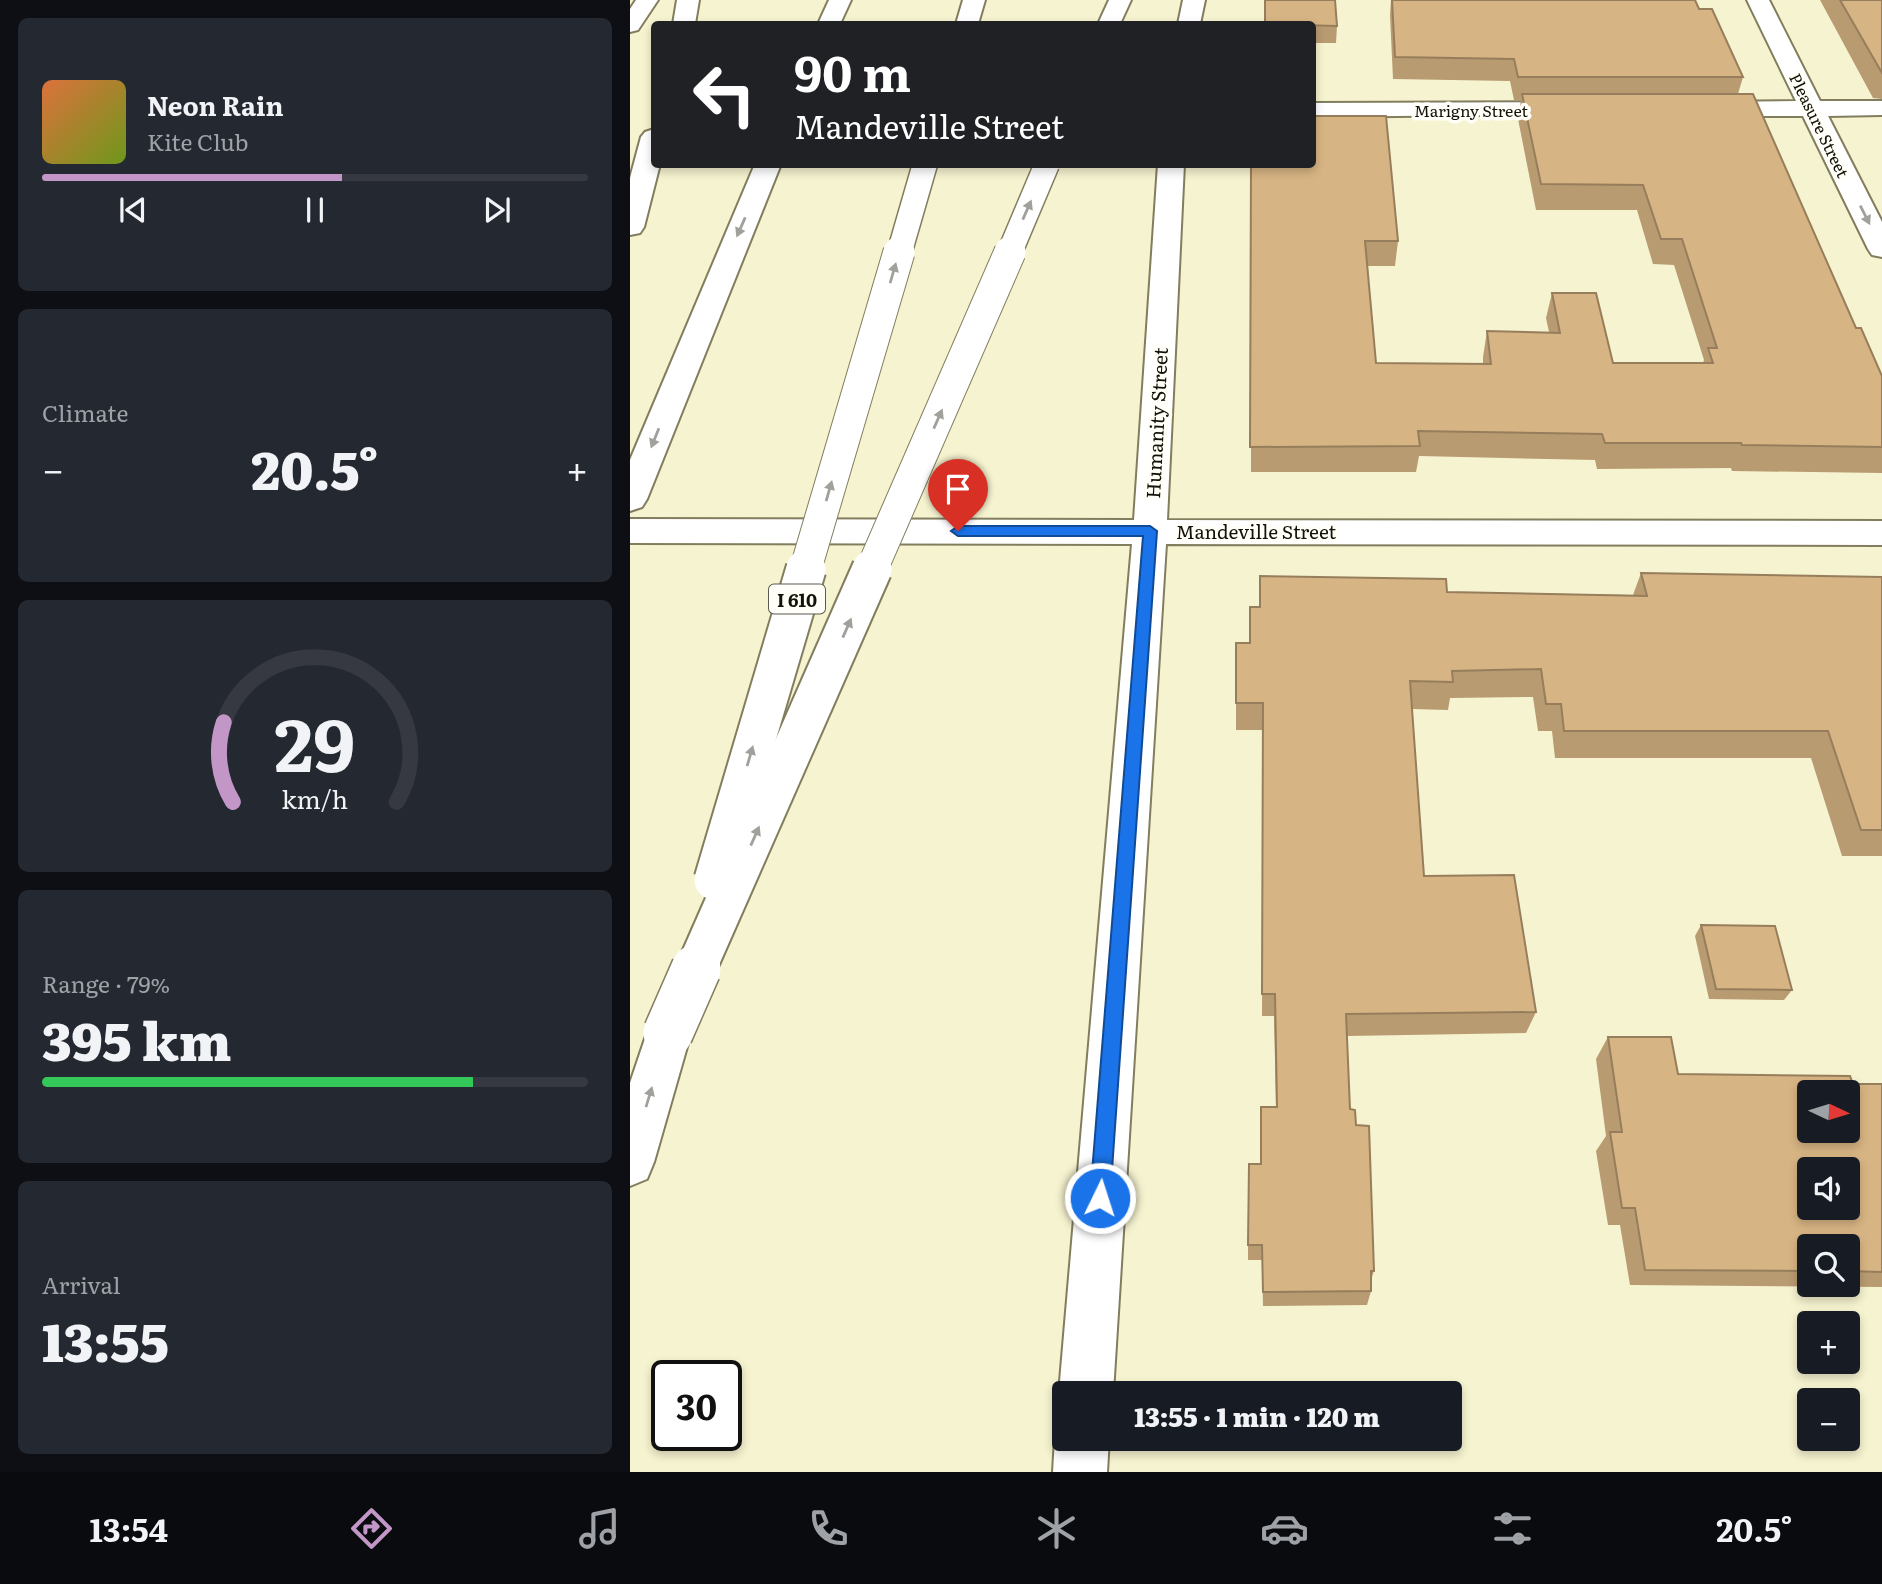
<!DOCTYPE html>
<html lang="en">
<head>
<meta charset="utf-8">
<style>
	:root { --surface:#171b24; --page:#242831; --text:#f1f3f6; --muted:#9ea1a6; --line:#363941; --accent:#c296c6 }
	body { margin:0; font-family:Literata,serif; background:var(--page); color:var(--text); height:100vh; display:flex; flex-direction:column; font-size:26px; white-space:nowrap }
	* { box-sizing:border-box; margin:0 }
	p { font-size:23px; color:var(--muted) }
	.icon { flex:none; width:38px; height:38px; fill:none; stroke:currentColor; stroke-width:2; stroke-linecap:round; stroke-linejoin:round }
	.map { position:relative; flex:1; overflow:hidden }
	.details { display:flex; flex-direction:column; gap:18px; padding:18px; background:#0d0f14; width:630px }
	.details>* { flex:none }
	.guide { position:absolute; left:21px; top:21px; width:665px; height:147px; border-radius:7px; box-shadow:0 4px 10px #0003; background:#202124; color:#fff; overflow:hidden }
	.needle { width:46px; rotate:94deg }
	.fabs { position:absolute; left:1167px; top:1080px; display:grid; gap:14px }
	.fabs a { display:grid; place-items:center; width:63px; height:63px; border-radius:7px; background:var(--surface); box-shadow:0 4px 10px #0003; font-size:35px }
	.speed { position:absolute; left:21px; top:1360px; display:flex; gap:14px; font-size:35px; font-weight:700; text-align:center }
	.speed>* { display:grid; place-content:center; width:91px; height:91px; border-radius:50%; background:var(--surface); box-shadow:0 4px 10px #0003; line-height:1 }
	.speed .limit { border:4px solid #111; border-radius:10px; background:#fff; color:#111 }
	.pin { position:absolute; display:grid; place-items:center; width:60px; height:60px; color:#fff; margin:-72px -30px; border-radius:50% 50% 50% 0; rotate:-45deg; box-shadow:0 0 7px #0007 }
	.pin .icon { rotate:45deg }
	.me { position:absolute; width:77px; margin:-38px; rotate:4deg; stroke-linejoin:round; filter:drop-shadow(0 0 5px #0008) }
	.turn { display:flex; align-items:center; gap:24px; height:147px; padding:0 28px; font-size:32px }
	.turn .icon { width:91px; height:91px; stroke-width:2.5 }
	.turn b { display:block; font-size:49px; line-height:60px }
	.big { font-size:52px; font-weight:800; line-height:1.1 }
	.details .tile { flex:1; display:flex; flex-direction:column; justify-content:center; gap:10px; min-width:0; padding:0 24px; border-radius:10px; background:var(--page) }
	.details .dial { align-items:center; gap:0 }
	.dial svg { height:182px; overflow:visible; fill:none; stroke:var(--line); stroke-width:7; stroke-linecap:round; text-anchor:middle }
	.dial text { fill:var(--text); stroke:none }
	.song { display:flex; align-items:center; gap:21px }
	.cover { width:84px; height:84px; border-radius:10px; background:linear-gradient(135deg,hsl(20 70% 55%),hsl(80 70% 35%)) }
	.played { height:7px; border-radius:4px; background:linear-gradient(90deg,var(--accent) 55%,var(--line) 55%) }
	.keys { display:flex; justify-content:space-around; direction:ltr }
	.heat { display:flex; justify-content:space-between; align-items:center; font-size:38px; direction:ltr }
	.charge { height:10px; border-radius:5px; background:linear-gradient(90deg,#34c759 79%,var(--line) 0) }
	.trip { position:absolute; left:422px; top:1381px; width:410px; height:70px; border-radius:7px; background:var(--surface); box-shadow:0 4px 10px #0003; font-weight:800; line-height:70px; text-align:center }
	.dock { display:flex; height:112px; justify-content:space-around; align-items:center; background:#090b0e; color:var(--muted) }
	.dock .icon { width:49px; height:49px }
	.dock .current { color:var(--accent) }
	.dock b { font-size:32px; color:var(--text) }
	main { display:flex; flex:1; min-height:0 }
	.map>svg:first-child { display:block }
	.lines { fill:none; stroke-linecap:round; stroke-linejoin:round }
	.street-casing { stroke:#817d5e; stroke-width:4 }
	.highway-casing { stroke:#817d5e; stroke-width:4 }
	.street { fill:#fff; fill-rule:evenodd }
	.highway { fill:#fff; fill-rule:evenodd }
	.highway-bridge-far3-casing { stroke:#817d5e; stroke-width:27; stroke-linecap:butt }
	.highway-bridge-far2-casing { stroke:#817d5e; stroke-width:33; stroke-linecap:butt }
	.highway-bridge-far1-casing { stroke:#817d5e; stroke-width:43; stroke-linecap:butt }
	.highway-bridge-casing { stroke:#817d5e; stroke-width:52; stroke-linecap:butt }
	.highway-bridge-far3 { stroke:#fff; stroke-width:24 }
	.highway-bridge-far2 { stroke:#fff; stroke-width:31 }
	.highway-bridge-far1 { stroke:#fff; stroke-width:39 }
	.highway-bridge { stroke:#fff; stroke-width:49 }
	.wall { fill:#b99b71; fill-rule:evenodd }
	.building { fill:#d7b483; stroke:#967e5c; stroke-width:2; fill-rule:evenodd }
	.oneway { fill:#a1a09b }
	.route { fill:#1a73e8; stroke:#114b97; stroke-width:2 }
	.labels { text-anchor:middle; dominant-baseline:central; stroke-width:7; stroke-linejoin:round; paint-order:stroke }
	.far-street-label { font-size:16px; fill:#131206; stroke:#fffef8 }
	.shield { fill:#fffef8; stroke:#5a594f; stroke-width:2 }
	.shield-label { font-size:18px; font-weight:bold; fill:#131206 }
	.street-label { font-size:19px; fill:#131206; stroke:#fffef8 }
</style>
</head>
<body>
<main>
<section class="details">
<div class="tile">
<div class="song"><i class="cover"></i><div><b>Neon Rain</b><p>Kite Club</p></div></div>
<div class="played"></div>
<div class="keys"><svg class="icon" aria-label="previous" viewBox="0 0 24 24"><path d="M18 5L8 12l10 7zM5 5v14"/></svg><svg class="icon" aria-label="pause" viewBox="0 0 24 24"><path d="M8 5v14M16 5v14"/></svg><svg class="icon" aria-label="next" viewBox="0 0 24 24"><path d="M6 5l10 7-10 7zM19 5v14"/></svg></div>
</div>
<div class="tile"><p>Climate</p>
<div class="heat"><a>−</a><b class="big">20.5°</b><a>+</a></div>
</div>
<div class="tile dial"><svg viewBox="0 0 100 80">
<path d="M14 69A42 42 0 1 1 86 69"/>
<path d="M14 69A42 42 0 0 1 10 34" stroke="#c296c6"/>
<text x="50" y="56" font-size="32" font-weight="700">29</text>
<text x="50" y="72" font-size="11">km/h</text>
</svg></div>
<div class="tile"><p>Range · 79%</p><b class="big">395 km</b><div class="charge"></div></div>
<div class="tile"><p>Arrival</p><b class="big">13:55</b></div>
</section>
<div class="map">
<svg width="1252" height="1472" viewBox="0 0 1252 1472">
	<rect width="100%" height="100%" fill="#f6f3d0"/>
	<g class="lines">
		<defs>
			<g id="street">
				<polygon points="6,0 28,0 8,30 0,32 0,9"/>
				<polygon points="553,0 575,0 570,24 548,24"/>
				<polygon points="1117,0 1139,0 1190,101 1252,101 1252,115 1198,116 1252,222 1252,257 1242,255 1238,249 1173,116 1077,116 1068,114 1065,109 1068,104 1077,102 1166,101"/>
				<polygon points="943,102 952,104 955,109 952,114 682,117 682,103"/>
				<polygon points="528,164 554,164 537,520 1252,521 1252,545 536,544 483,1393 434,1393 434,1404 429,1393 502,544 0,543 0,519 504,520"/>
				<polygon points="434,1418 434,1438 479,1438 477,1472 423,1472 425,1438"/>
			</g>
			<g id="highway">
				<polygon points="47,0 69,0 65,24 43,24"/>
				<polygon points="199,0 221,0 210,24 188,24"/>
				<polygon points="333,0 355,0 348,24 326,24"/>
				<polygon points="479,0 501,0 490,24 468,24"/>
				<polygon points="24,129 24,164 30,164 14,227 10,233 0,235 0,178 11,137 15,132"/>
				<polygon points="125,164 151,164 17,499 12,507 0,511 0,460"/>
				<polygon points="38,1012 54,1018 61,1033 24,1162 17,1179 0,1186 0,1083 22,1018"/>
			</g>
		</defs>
		<use href="#street" class="street-casing"/>
		<use href="#highway" class="highway-casing"/>
		<use href="#street" class="street"/>
		<use href="#highway" class="highway"/>
		<defs>
			<g id="highway-bridge-far3">
				<polyline points="269,254 295,164"/>
				<polyline points="379,254 417,164"/>
			</g>
			<g id="highway-bridge-far2">
				<polyline points="175,571 269,252"/>
				<polyline points="241,571 380,252"/>
			</g>
			<g id="highway-bridge-far1">
				<polyline points="84,880 176,569"/>
				<polyline points="65,971 242,569"/>
			</g>
			<polyline id="highway-bridge" points="38,1033 66,969"/>
		</defs>
		<use href="#highway-bridge-far3" class="highway-bridge-far3-casing"/>
		<use href="#highway-bridge-far2" class="highway-bridge-far2-casing"/>
		<use href="#highway-bridge-far1" class="highway-bridge-far1-casing"/>
		<use href="#highway-bridge" class="highway-bridge-casing"/>
		<use href="#highway-bridge-far3" class="highway-bridge-far3"/>
		<use href="#highway-bridge-far2" class="highway-bridge-far2"/>
		<use href="#highway-bridge-far1" class="highway-bridge-far1"/>
		<use href="#highway-bridge" class="highway-bridge"/>
	</g>
	<g class="wall">
		<polygon points="632,0 705,0 707,26 706,43 682,43 682,24 635,0"/>
		<polygon points="761,0 1065,0 1069,9 1113,77 1108,94 1226,328 1252,376 1252,473 1102,471 1101,468 967,469 965,460 789,456 786,472 621,472 621,164 768,241 765,266 737,266 746,363 853,364 853,357 857,331 919,332 916,318 922,293 983,363 1073,363 1074,360 1044,265 1023,264 1007,210 906,210 888,119 891,100 884,100 880,81 763,79 760,15"/>
		<polygon points="1190,0 1252,0 1252,99 1243,98"/>
		<polygon points="1011,573 1252,577 1252,856 1212,856 1181,758 925,758 922,731 908,731 903,697 820,698 818,710 782,709 794,876 906,1012 896,1033 717,1036 720,1109 726,1125 744,1271 741,1280 741,1291 737,1305 633,1306 632,1260 618,1260 618,1245 631,1164 646,1107 644,1016 632,1016 633,730 606,730 606,703 630,607 817,592 1003,595"/>
		<polygon points="1071,925 1162,990 1154,1000 1079,999 1065,936"/>
		<path d="M978,1037L1048,1074L1223,1084H1252V1287L1000,1285L990,1225H978L966,1151L976,1136L966,1059ZM1180,1246H1218V1284H1180Z"/>
	</g>
	<g class="building">
		<polygon points="635,0 705,0 707,26 635,24"/>
		<polygon points="762,0 1065,0 1069,9 1082,9 1113,77 888,77 884,59 765,57"/>
		<polygon points="1210,0 1252,0 1252,73"/>
		<polygon points="892,94 1123,94 1226,328 1231,328 1252,376 1252,447 1112,445 1111,443 975,443 972,434 788,431 790,446 620,447 621,164 682,164 682,116 756,116 768,241 735,241 746,363 861,364 857,331 930,333 922,293 966,293 983,363 1083,363 1078,348 1087,348 1052,239 1031,239 1013,185 911,184"/>
		<polygon points="1011,573 1252,577 1252,830 1231,830 1198,731 934,731 931,704 916,704 911,669 822,671 823,682 780,681 794,876 884,875 906,1012 716,1014 720,1109 725,1110 726,1125 739,1126 744,1271 741,1271 741,1291 633,1292 632,1245 618,1245 619,1164 631,1164 631,1107 647,1107 645,994 632,994 633,703 606,703 606,643 620,643 620,607 630,607 630,576 816,579 817,592 1017,596"/>
		<polygon points="1071,925 1145,926 1162,990 1086,989"/>
		<path d="M978,1037H1041L1048,1074L1220,1076L1223,1084H1252V1272L1218,1271V1246H1180V1271L1015,1270L1005,1208H992L980,1132H992ZM1180,1092H1218V1130H1180ZM1180,1169H1218V1208H1180Z"/>
	</g>
	<defs><path id="oneway-solid" d="M-6-.8H1V-3.2L6.5 0L1 3.2V.8H-6Z" transform="scale(1.75)"/></defs>
	<g class="oneway">
		<use href="#oneway-solid" transform="translate(397 210) rotate(-66)"/>
		<use href="#oneway-solid" transform="translate(1235 215) rotate(63)"/>
		<use href="#oneway-solid" transform="translate(111 227) rotate(114)"/>
		<use href="#oneway-solid" transform="translate(263 273) rotate(-74)"/>
		<use href="#oneway-solid" transform="translate(308 419) rotate(-66)"/>
		<use href="#oneway-solid" transform="translate(25 438) rotate(112)"/>
		<use href="#oneway-solid" transform="translate(199 491) rotate(-74)"/>
		<use href="#oneway-solid" transform="translate(217 628) rotate(-66)"/>
		<use href="#oneway-solid" transform="translate(120 756) rotate(-74)"/>
		<use href="#oneway-solid" transform="translate(125 836) rotate(-66)"/>
		<use href="#oneway-solid" transform="translate(19 1097) rotate(-73)"/>
	</g>
	<polygon class="route" points="328,526 520,526 527,531 480,1198 477,1205 470,1208 463,1205 460,1198 513,536 328,536 321,531"/>
	<g class="labels">
		<g class="far-street-label">
			<text x="841" y="110">Marigny Street</text>
			<text transform="translate(1190 125) rotate(64)">Pleasure Street</text>
		</g>
		<rect class="shield" x="139" y="584.5" width="56" height="29" rx="5"/>
		<g class="shield-label">
			<text x="167" y="599">I 610</text>
		</g>
		<g class="street-label">
			<text transform="translate(526 423) rotate(-87)">Humanity Street</text>
			<text x="626" y="531">Mandeville Street</text>
		</g>
	</g>
</svg>
<div class="fabs">
<a><svg class="needle" viewBox="-14 -14 28 28"><path d="M0-13l5 13h-10z" fill="#e53935"/><path d="M0 13l5-13h-10z" fill="#9ea1a6"/></svg></a>
<a><svg class="icon" aria-label="sound" viewBox="0 0 24 24"><path d="M4 9h4l5-4v14l-5-4H4zM17 9q2 3 0 6"/></svg></a>
<a><svg class="icon" aria-label="search" viewBox="0 0 24 24"><circle cx="10" cy="10" r="6"/><path d="M15 15l6 6"/></svg></a>
<a>+</a>
<a>−</a>
</div>
<div class="speed"><div class="limit">30</div></div>
<div class="pin" style="left:328px;top:531px;background:#d93025"><svg class="icon" aria-label="arrive" viewBox="0 0 24 24"><path d="M6 21V4h12l-3 4 3 4H6"/></svg></div>
<svg class="me" style="left:470px;top:1198px" viewBox="-20 -20 40 40"><circle r="17" fill="#1a73e8" stroke="#fff" stroke-width="3"/><path d="M0-11L8 9 0 5-8 9z" fill="#fff"/></svg>
<div class="trip">13:55 · 1 min · 120 m</div>
<div class="guide">
<div class="turn"><svg class="icon" aria-label="left" viewBox="0 0 24 24"><path d="M17 20v-9H6M10 6l-5 5 5 5"/></svg><div><b>90 m</b>Mandeville Street</div></div>
</div>
</div>
</main>
<nav class="dock">
<b>13:54</b>
<svg class="icon current" aria-label="directions" viewBox="0 0 24 24"><path d="M12 3l9 9-9 9-9-9zM9 14v-3h6M13 9l2 2-2 2"/></svg>
<svg class="icon" aria-label="music" viewBox="0 0 24 24"><path d="M9 18V5l10-2v13"/><circle cx="6" cy="18" r="3"/><circle cx="16" cy="16" r="3"/></svg>
<svg class="icon" aria-label="phone" viewBox="0 0 24 24"><path d="M5 4h4l2 5-3 2q2 4 5 5l2-3 5 2v4C11 20 4 13 5 4z"/></svg>
<svg class="icon" aria-label="climate" viewBox="0 0 24 24"><path d="M12 3v18M4 7l16 10M4 17L20 7"/></svg>
<svg class="icon" aria-label="car" viewBox="0 0 24 24"><path d="M5 17H2v-5l4-1 3-4h7l3 4 3 1v5h-3M9 17h6M6 11h13"/><circle cx="7" cy="17" r="2"/><circle cx="17" cy="17" r="2"/></svg>
<svg class="icon" aria-label="filters" viewBox="0 0 24 24"><path d="M4 7h16M4 17h16"/><circle cx="9" cy="7" r="2"/><circle cx="15" cy="17" r="2"/></svg>
<b>20.5°</b>
</nav>
</body>
</html>
